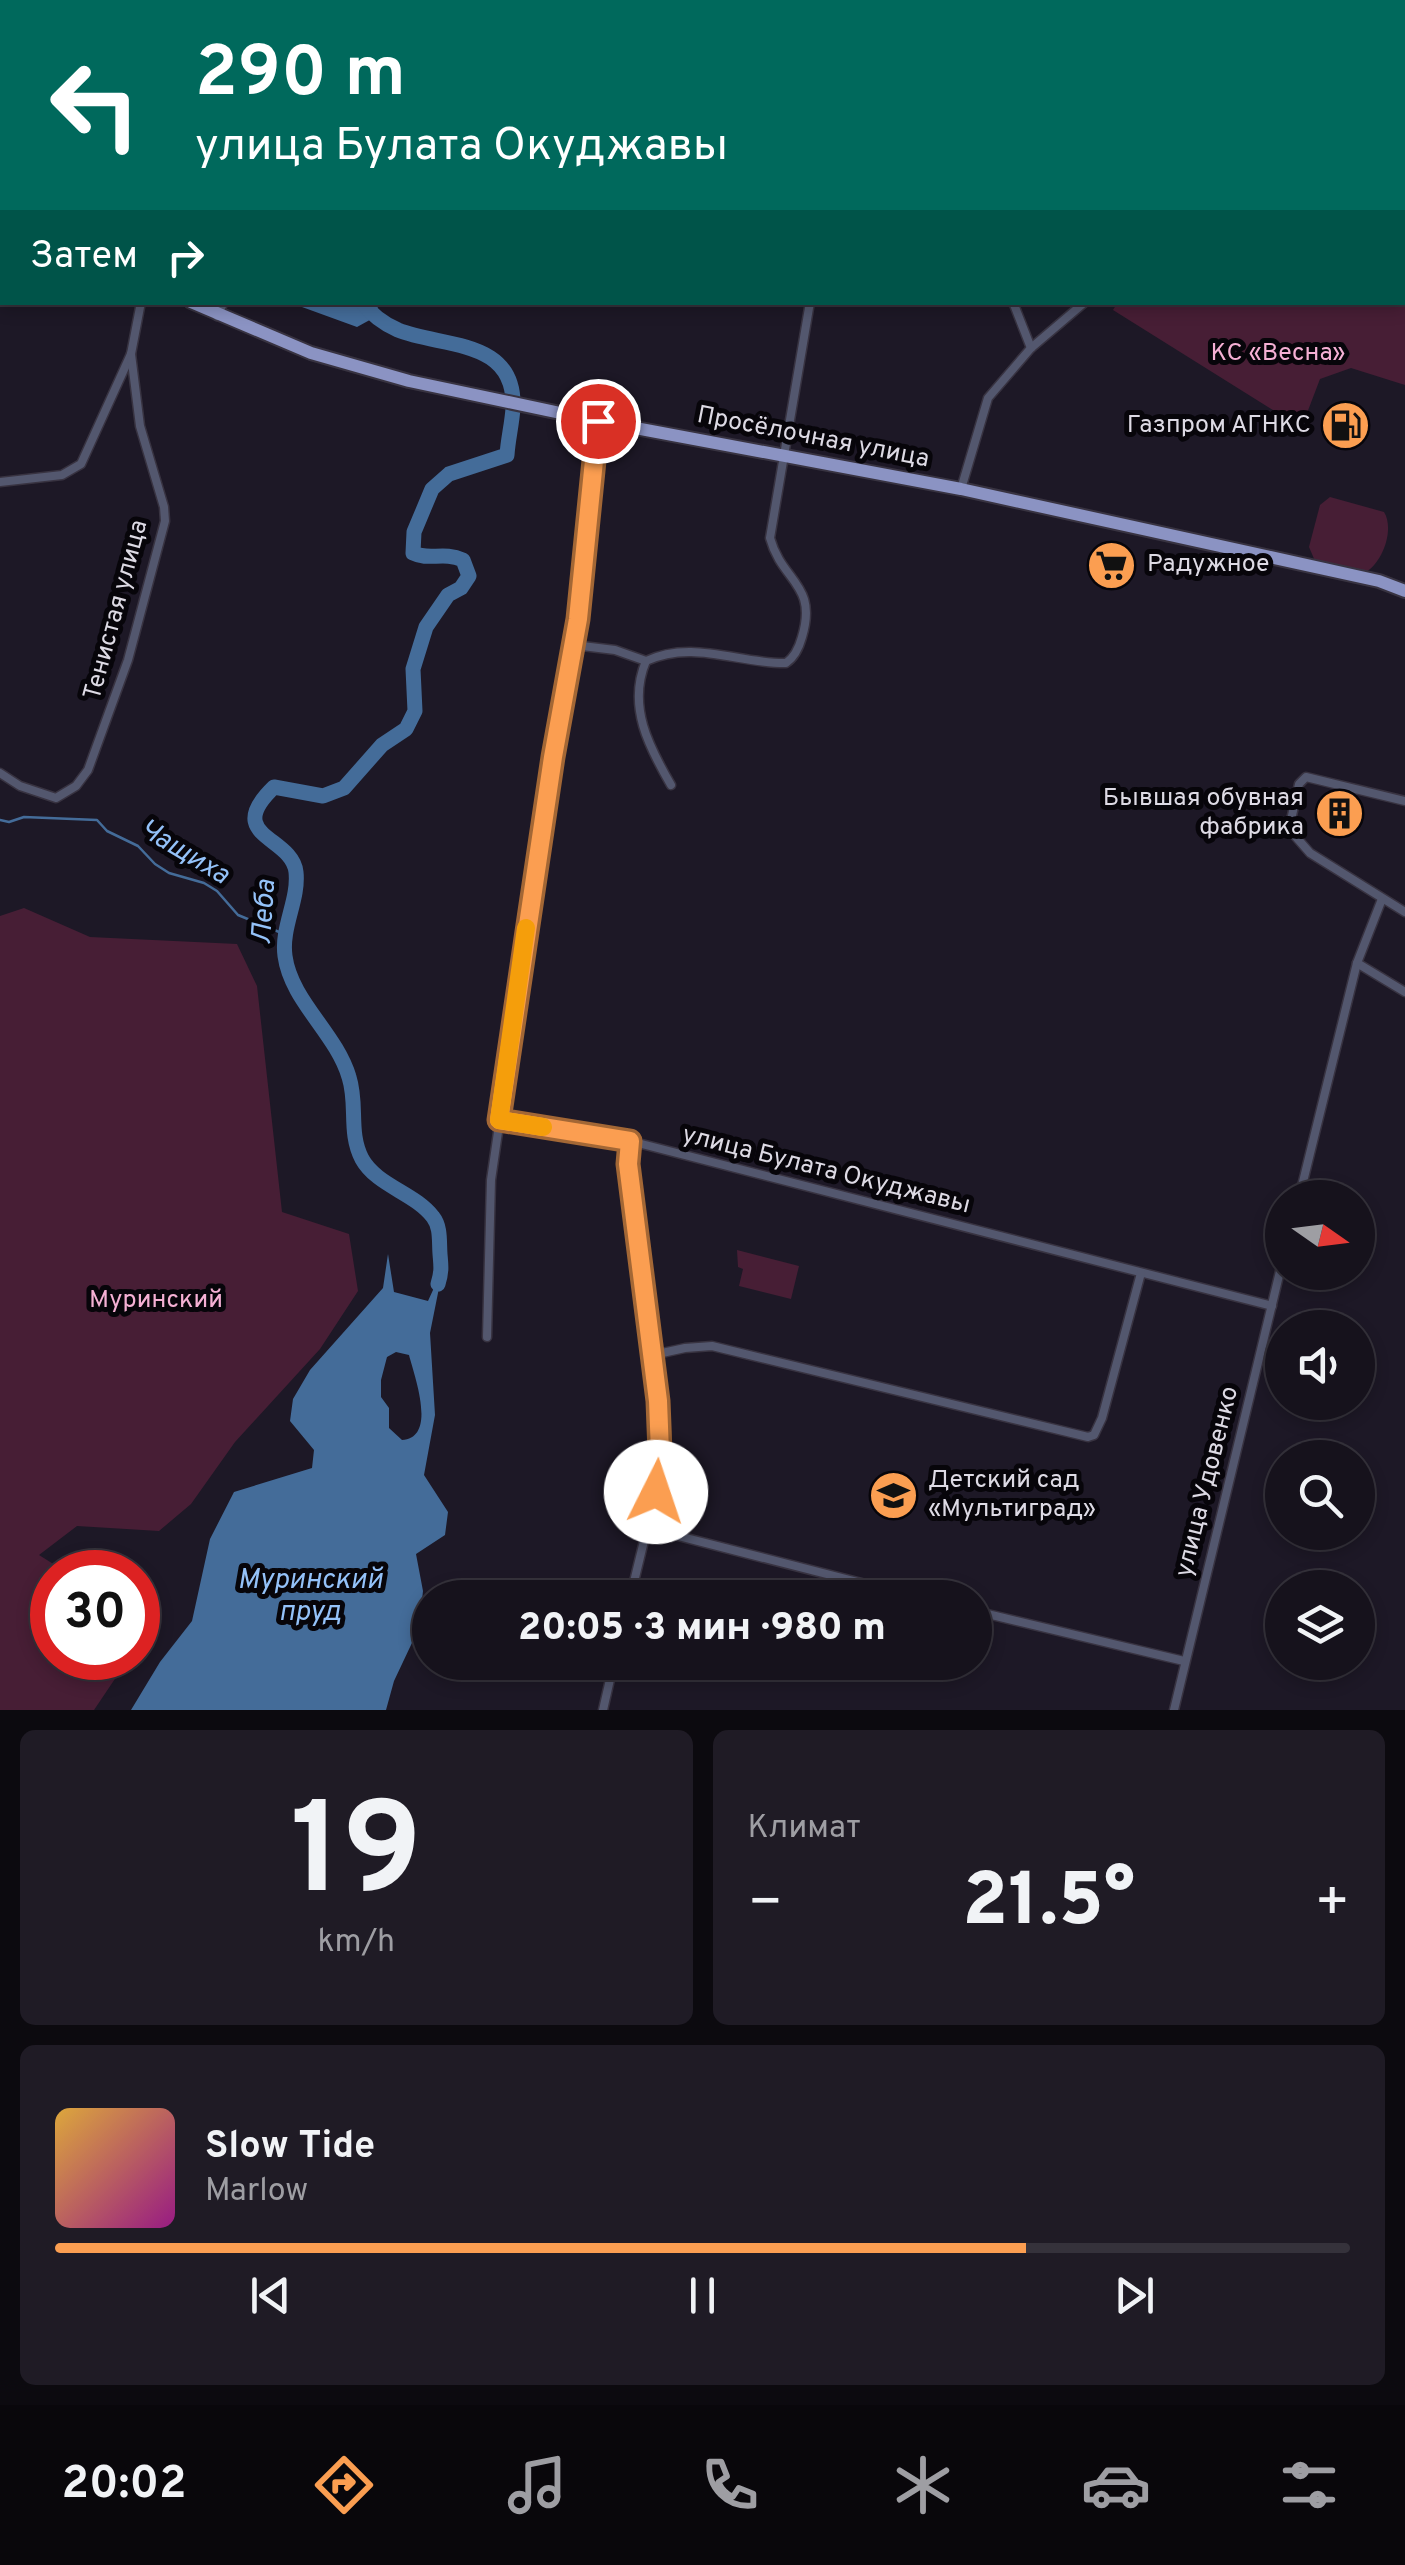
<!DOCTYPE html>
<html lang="ru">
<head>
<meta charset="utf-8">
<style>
	:root { --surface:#16121c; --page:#1f1b25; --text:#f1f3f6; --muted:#9e9ea3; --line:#35323b; --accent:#fb9e51 }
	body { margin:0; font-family:Overpass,sans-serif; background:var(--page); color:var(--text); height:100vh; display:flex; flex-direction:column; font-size:38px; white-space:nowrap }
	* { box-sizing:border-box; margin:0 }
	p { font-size:32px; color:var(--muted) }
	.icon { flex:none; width:55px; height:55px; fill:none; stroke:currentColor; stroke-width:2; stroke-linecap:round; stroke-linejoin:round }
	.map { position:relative; height:1710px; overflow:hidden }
	.side { display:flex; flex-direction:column; gap:20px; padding:20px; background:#0c0a0f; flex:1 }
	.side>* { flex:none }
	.hud { position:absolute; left:0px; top:0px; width:1405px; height:305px; box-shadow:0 5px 15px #0003,0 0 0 2px var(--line); background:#00695c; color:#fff; overflow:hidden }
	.needle { width:65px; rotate:104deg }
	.buttons { position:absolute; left:1265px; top:1180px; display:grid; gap:20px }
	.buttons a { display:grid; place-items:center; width:110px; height:110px; border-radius:50%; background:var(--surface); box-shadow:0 5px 15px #0003,0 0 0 2px var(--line); font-size:50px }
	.speed { position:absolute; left:30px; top:1550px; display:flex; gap:20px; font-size:50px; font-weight:700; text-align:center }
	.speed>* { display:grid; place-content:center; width:130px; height:130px; border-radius:50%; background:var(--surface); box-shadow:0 5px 15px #0003,0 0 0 2px var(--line); line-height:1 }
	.speed .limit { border:15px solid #d22; background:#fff; color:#111 }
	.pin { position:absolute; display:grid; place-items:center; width:85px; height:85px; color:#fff; margin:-42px; border:5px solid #fff; border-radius:50%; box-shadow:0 2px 10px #0007 }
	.me { position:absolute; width:110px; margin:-55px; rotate:4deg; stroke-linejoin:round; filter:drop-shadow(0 0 8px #0008) }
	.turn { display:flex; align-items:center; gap:35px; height:210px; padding:0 30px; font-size:45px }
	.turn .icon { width:130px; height:130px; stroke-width:2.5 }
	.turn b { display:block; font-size:70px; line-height:85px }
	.then { display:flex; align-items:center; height:95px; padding:0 30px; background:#0003; gap:20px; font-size:38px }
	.big { font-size:75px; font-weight:800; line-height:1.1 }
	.side .tile { flex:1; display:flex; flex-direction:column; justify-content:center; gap:15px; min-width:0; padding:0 35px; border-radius:15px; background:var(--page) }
	.side .dial { align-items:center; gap:0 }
	.dial b { font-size:130px; line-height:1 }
	.song { display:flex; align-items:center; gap:30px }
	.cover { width:120px; height:120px; border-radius:15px; background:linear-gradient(135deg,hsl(40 70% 55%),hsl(310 70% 35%)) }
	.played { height:10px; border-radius:5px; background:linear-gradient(90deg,var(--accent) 75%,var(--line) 75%) }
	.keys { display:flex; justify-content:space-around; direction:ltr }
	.heat { display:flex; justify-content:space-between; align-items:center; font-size:55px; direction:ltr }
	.side .tiles { flex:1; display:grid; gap:20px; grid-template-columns:1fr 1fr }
	.tile:last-child { grid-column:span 2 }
	.trip { position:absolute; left:412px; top:1580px; width:580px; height:100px; border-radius:50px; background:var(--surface); box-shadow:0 5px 15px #0003,0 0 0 2px var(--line); font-weight:800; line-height:100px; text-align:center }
	.tabs { display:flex; height:160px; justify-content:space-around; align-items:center; background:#09070b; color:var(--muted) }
	.tabs .icon { width:70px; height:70px }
	.tabs .selected { color:var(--accent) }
	.tabs b { font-size:45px; color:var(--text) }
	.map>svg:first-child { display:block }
	.green { fill:#471e35 }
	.water { fill:#446c99; fill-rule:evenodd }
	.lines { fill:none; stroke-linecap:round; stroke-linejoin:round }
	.stream { stroke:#446c99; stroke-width:2.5 }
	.river { stroke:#446c99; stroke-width:15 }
	.street-casing { stroke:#383341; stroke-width:11 }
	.primary-casing { stroke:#383341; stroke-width:16 }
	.street { stroke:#53576e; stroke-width:8 }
	.primary { stroke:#8b93c3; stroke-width:12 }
	.route-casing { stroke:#a36735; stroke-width:25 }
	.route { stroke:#fb9e51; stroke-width:18 }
	.slow { stroke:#f59e0b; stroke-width:18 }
	.labels { text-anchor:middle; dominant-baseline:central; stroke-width:10; stroke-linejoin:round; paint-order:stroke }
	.park-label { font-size:25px; fill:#f5b0d4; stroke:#07050a }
	.poi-label { font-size:25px; fill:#dddae4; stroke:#07050a; text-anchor:end }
	.street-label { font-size:25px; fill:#dddae4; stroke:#07050a }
	.water-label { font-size:28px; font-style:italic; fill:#94c2f9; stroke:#07050a }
</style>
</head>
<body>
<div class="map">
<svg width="1405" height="1710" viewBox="0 0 1405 1710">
	<rect width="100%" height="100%" fill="#1d1826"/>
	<g class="green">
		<polygon points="602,0 1405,0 1405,385 1351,368 1320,379 1304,421 1273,410 1113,310 1118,302 1402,302 1402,2 601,2"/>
		<path d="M1330,497L1384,512C1395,530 1382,564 1364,573L1315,561L1309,547L1320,505Z"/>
		<polygon points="24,908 90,937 237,944 257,986 282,1212 349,1234 358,1291 320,1349 235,1442 191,1504 159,1531 77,1526 39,1555 66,1572 52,1572 52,1658 129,1658 94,1710 0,1710 0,916"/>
		<polygon points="737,1250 799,1266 791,1299 739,1286 743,1269 738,1267"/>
	</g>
	<g class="water">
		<polygon points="291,303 378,303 377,316 357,327"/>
		<path d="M388,1254L394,1292L428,1301L443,1268L430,1333L435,1415L424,1475L448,1512L445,1535L416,1554L423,1591L419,1628L394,1681L386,1710H131L160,1662L192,1621L210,1539L234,1492L312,1468L314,1450L290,1421L293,1399L310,1370L383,1288ZM396,1352L409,1355C414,1375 438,1438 402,1440L389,1428V1408L381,1397V1380L387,1357Z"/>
	</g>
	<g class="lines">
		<polyline class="stream" points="0,820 9,822 24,817 97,820 107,831 138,846 155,864 169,873 204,883 217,891 238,915 284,934"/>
		<g class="river">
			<polyline points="584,2 586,0"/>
			<path d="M362,302C371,314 384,324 398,330C443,348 516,338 513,408C512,424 508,439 507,455L449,474L432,489L414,532L413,553C429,561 443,551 463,560L469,576L461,588L448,595L426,627L413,669L415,711L406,729L382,745L344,788L323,796L274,787C222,837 292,836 296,872C299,900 281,927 285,956C291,1001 336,1033 349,1077C358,1105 348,1132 362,1159C377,1186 415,1193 433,1217C441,1227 439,1242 440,1254C441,1266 442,1271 438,1284"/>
		</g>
		<defs>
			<g id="street">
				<polyline points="224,0 224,2"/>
				<polyline points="389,0 390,2"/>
				<polyline points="1246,2 1247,0"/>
				<polyline points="0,251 2,251"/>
				<polyline points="1013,302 1031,348"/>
				<polyline points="217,316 224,302"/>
				<polyline points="0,482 62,475 81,464 131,354 141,302"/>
				<polyline points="961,489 988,398 1031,348 1085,302"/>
				<polyline points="574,645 615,650 646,661"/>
				<polyline points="0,773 20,786 56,798 76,786 88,770 128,660 165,521 164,507 140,426 131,354"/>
				<path d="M671,785C649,747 627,706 646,661C693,639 739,664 786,663C795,657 799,648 802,637C818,584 782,582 770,538L810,302"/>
				<polyline points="1405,801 1306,777 1299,784 1289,829 1310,853 1405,912"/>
				<polyline points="1357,963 1405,992"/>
				<polyline points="499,1120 630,1141 1272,1306"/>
				<polyline points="1299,1198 1357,963 1382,899"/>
				<polyline points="487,1337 491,1180 553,757 574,645 598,421"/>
				<polyline points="653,1355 685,1348 712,1346 1088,1437 1094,1435 1102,1418 1141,1273"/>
				<polyline points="647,1528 920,1598"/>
				<polyline points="630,1598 656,1492 660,1424 629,1164 630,1141"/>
				<polyline points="975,1611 1184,1661"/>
				<polyline points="603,1710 614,1662"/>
				<polyline points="1174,1710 1282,1263"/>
			</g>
			<g id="primary">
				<polyline points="0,201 2,202"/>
				<polyline points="191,302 311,353 409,381 598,421 961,489 1379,581 1405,591"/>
			</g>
		</defs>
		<use href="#street" class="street-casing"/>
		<use href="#primary" class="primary-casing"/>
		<use href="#street" class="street"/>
		<use href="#primary" class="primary"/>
	</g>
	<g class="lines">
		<defs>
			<polyline id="route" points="598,421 578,619 553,757 499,1120 630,1141 628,1164 658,1401 660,1452 656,1492"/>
		</defs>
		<use href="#route" class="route-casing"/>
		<use href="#route" class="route"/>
		<polyline class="slow" points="526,928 499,1120 543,1127"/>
	</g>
	<defs>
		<symbol id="fuel-disc" viewBox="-11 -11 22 22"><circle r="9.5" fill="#fb9e51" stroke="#07050a"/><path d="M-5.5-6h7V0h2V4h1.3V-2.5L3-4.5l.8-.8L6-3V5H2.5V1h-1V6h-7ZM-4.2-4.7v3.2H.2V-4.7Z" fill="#111"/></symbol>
		<symbol id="supermarket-disc" viewBox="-11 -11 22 22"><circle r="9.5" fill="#fb9e51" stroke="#07050a"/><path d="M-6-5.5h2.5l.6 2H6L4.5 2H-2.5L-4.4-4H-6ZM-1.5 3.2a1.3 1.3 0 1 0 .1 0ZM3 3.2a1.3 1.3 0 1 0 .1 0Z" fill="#111"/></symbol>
		<symbol id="building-disc" viewBox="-11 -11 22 22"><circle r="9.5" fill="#fb9e51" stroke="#07050a"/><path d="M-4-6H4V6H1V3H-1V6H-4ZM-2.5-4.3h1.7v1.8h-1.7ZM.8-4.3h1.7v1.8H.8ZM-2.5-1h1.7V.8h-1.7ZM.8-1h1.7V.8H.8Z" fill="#111"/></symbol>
		<symbol id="school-disc" viewBox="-11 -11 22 22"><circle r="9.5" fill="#fb9e51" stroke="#07050a"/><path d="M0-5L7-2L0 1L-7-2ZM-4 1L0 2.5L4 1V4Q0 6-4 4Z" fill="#111"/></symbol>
	</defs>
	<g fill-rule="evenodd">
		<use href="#fuel-disc" x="1318" y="398" width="55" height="55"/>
		<use href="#supermarket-disc" x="1084" y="538" width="55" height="55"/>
		<use href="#building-disc" x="1312" y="786" width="55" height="55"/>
		<use href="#school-disc" x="866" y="1468" width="55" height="55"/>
	</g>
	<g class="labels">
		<g class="park-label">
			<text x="1278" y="354">КС «Весна»</text>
			<text x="156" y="1301">Муринский</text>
		</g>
		<g class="poi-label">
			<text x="1311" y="426">Газпром АГНКС</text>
			<text x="1147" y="565" text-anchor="start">Радужное</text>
			<text x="1304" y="799">Бывшая обувная<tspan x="1304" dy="29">фабрика</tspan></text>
			<text x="928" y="1481" text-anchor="start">Детский сад<tspan x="928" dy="29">«Мультиград»</tspan></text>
		</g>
		<g class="street-label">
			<text transform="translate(813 438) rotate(11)">Просёлочная улица</text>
			<text transform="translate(117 610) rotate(-75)">Тенистая улица</text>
			<text transform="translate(826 1171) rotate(14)">улица Булата Окуджавы</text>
			<text transform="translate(1208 1482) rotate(-76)">улица Удовенко</text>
		</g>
		<g class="water-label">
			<text transform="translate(184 853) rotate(31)">Чащиха</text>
			<text transform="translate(265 912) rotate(-86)">Леба</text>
			<text x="310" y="1581">Муринский<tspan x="310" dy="32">пруд</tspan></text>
		</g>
	</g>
</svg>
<div class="buttons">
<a><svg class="needle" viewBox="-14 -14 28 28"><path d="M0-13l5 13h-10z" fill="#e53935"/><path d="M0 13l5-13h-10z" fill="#9e9ea3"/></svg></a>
<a><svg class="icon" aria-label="sound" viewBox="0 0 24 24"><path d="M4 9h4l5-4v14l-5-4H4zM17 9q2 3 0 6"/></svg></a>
<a><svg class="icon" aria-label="search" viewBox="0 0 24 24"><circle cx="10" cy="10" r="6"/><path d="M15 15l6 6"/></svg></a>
<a><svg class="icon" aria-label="layers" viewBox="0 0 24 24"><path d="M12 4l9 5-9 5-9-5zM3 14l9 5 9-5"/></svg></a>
</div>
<div class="speed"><div class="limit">30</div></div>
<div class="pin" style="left:598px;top:421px;background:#d93025"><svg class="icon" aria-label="arrive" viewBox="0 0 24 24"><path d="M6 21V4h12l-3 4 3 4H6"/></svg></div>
<svg class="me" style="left:656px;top:1492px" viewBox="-20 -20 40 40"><circle r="19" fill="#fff"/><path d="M0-13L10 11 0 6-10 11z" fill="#fb9e51"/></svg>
<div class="trip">20:05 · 3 мин · 980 m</div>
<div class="hud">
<div class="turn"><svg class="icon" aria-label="left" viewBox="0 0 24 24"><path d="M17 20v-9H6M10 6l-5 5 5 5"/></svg><div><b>290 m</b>улица Булата Окуджавы</div></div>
<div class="then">Затем<svg class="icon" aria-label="right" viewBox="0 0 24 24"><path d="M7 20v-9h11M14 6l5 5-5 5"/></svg></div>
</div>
</div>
<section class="side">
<div class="tiles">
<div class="tile dial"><b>19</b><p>km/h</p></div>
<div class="tile"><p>Климат</p>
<div class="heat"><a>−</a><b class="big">21.5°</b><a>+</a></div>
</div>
<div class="tile">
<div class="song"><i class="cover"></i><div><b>Slow Tide</b><p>Marlow</p></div></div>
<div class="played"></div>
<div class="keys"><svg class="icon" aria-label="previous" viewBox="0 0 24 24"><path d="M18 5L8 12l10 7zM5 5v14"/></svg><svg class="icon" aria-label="pause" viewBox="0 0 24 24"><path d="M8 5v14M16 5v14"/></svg><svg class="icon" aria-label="next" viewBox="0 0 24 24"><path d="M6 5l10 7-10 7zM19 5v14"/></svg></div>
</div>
</div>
</section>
<nav class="tabs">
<b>20:02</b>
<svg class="icon selected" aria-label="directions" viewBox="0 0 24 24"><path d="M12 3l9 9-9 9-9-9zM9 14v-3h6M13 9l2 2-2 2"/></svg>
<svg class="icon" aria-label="music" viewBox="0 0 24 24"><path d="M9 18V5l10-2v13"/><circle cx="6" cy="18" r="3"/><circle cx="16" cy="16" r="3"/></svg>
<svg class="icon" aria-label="phone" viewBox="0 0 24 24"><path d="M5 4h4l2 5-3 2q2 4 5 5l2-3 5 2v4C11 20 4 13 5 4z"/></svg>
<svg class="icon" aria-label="climate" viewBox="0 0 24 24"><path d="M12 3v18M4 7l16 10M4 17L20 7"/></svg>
<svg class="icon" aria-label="car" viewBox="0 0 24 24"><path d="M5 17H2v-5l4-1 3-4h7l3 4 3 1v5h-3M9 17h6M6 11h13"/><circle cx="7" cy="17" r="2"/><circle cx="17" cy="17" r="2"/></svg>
<svg class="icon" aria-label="filters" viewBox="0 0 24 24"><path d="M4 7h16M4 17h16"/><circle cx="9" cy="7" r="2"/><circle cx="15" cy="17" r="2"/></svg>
</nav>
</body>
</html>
